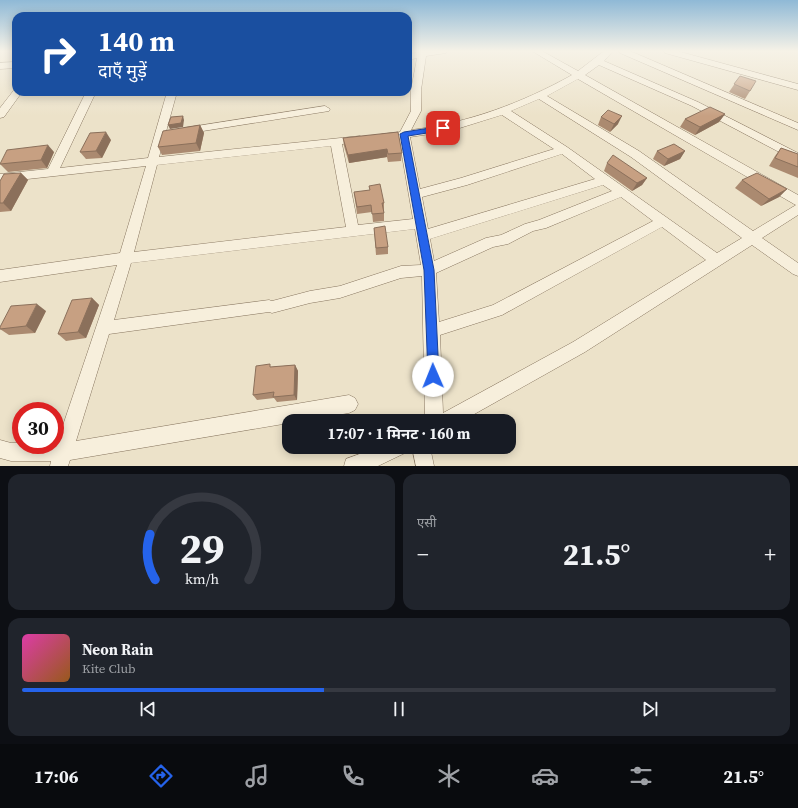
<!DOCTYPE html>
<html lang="hi">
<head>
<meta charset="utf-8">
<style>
	:root { --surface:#171b24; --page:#20242c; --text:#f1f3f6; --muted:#9ea1a6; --line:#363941; --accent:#2563eb }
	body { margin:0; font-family:"Source Serif 4","Noto Sans Devanagari",serif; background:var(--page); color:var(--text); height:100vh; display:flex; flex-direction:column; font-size:15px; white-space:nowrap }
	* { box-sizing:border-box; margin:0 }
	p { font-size:13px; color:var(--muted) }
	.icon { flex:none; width:22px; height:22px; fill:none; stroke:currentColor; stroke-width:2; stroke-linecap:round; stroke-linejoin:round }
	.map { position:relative; height:466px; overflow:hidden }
	.drawer { display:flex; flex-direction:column; gap:8px; padding:8px; background:#0d0f14; flex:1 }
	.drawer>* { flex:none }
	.hud { position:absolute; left:12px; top:12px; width:400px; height:84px; border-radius:12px; box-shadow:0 2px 10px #0003; background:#1a4fa0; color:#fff; overflow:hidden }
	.speed { position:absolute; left:12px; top:402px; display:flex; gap:8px; font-size:20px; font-weight:700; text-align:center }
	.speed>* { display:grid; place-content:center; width:52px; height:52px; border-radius:50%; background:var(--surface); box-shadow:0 2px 10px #0003; line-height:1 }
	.speed .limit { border:6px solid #d22; background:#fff; color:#111 }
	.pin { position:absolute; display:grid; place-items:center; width:34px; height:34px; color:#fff; margin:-17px; border-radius:8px; box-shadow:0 2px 6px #0006 }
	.me { position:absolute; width:44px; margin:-22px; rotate:359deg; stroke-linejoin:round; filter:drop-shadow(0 0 3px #0008) }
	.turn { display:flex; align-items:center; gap:14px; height:84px; padding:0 20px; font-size:18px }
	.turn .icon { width:52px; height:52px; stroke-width:2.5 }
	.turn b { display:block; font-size:28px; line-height:34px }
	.big { font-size:30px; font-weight:700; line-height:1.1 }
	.drawer .card { flex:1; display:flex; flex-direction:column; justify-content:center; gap:6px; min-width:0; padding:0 14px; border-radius:12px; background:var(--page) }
	.drawer .dial { align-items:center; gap:0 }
	.dial svg { height:104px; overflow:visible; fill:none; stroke:var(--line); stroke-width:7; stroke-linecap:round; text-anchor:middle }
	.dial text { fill:var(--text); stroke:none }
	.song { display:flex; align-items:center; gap:12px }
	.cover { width:48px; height:48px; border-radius:6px; background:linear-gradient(135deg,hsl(320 70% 55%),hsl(30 70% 35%)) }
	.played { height:4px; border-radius:2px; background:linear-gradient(90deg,var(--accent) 40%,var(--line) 40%) }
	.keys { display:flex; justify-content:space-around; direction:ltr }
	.heat { display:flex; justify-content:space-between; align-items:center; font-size:22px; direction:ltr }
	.drawer .tiles { flex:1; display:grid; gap:8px; grid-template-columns:1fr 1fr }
	.card:last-child { grid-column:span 2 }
	.trip { position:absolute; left:282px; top:414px; width:234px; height:40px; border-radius:12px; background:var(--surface); box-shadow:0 2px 10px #0003; font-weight:700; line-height:40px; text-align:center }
	.tab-bar { display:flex; height:64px; justify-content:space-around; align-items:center; background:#090b0e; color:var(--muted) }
	.tab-bar .icon { width:28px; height:28px }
	.tab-bar .current { color:var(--accent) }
	.tab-bar b { font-size:18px; color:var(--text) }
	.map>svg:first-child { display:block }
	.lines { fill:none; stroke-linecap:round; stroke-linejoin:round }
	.minor-casing { stroke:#87755f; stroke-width:1 }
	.minor { fill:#f7efdc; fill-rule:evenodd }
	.wall { fill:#ab8a70 }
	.shaded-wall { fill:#8b705b }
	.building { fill:#c7a082; stroke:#8b705b }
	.route { fill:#2563eb; stroke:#184099 }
</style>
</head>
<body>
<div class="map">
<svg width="798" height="466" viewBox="0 0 798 466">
	<rect width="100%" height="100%" fill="#ece2c9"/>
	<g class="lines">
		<defs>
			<g id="minor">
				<path d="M415,51H447L446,53L426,56L421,90V111L411,130C468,123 522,103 572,75L532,51H542L578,71L604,51H613L604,61L698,102L798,153V162L692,106L599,65L585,75L798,195V215L762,238L798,263V276L793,274L752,245L585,352L462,421H425L422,276L401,278L340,298L310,303L272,313L269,312L109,334L76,441L349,395L355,398L358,404L355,410L349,413L300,421H289V423L70,460L68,466H50L51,461H11L0,458V440L11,443H21V445H55V443H57L117,265L0,282V270L120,253L146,166L0,182V174L48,169L86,92H96L60,168L148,158L167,92H177L159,157L360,136L365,139L364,141L342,144L358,225L413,219L399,138L382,140L377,137L382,134L400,132L411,111V90L417,58L408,60V54L416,53ZM578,79L794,204L796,205L753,231L639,151L547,96ZM539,99L631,157L742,238L717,253L567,147L511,111ZM502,115L554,149L461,178L420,189L410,137L450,131ZM331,146L346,227L134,252L157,165ZM562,154L595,179L428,229L422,197L467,185ZM603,185L612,191L539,220L525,224L501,235L486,238L434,261L430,239ZM621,197L653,221L493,305L439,322L436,273L493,247L508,244L533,231L546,228ZM662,227L706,260L573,342L443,413L440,335L502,315ZM415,229L421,265L401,266L340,286L310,291L272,301L269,300L114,320L131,263Z"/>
				<polygon points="619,51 630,51 798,123 798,130 620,53"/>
				<polygon points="664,51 677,51 798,84 798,90 665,53"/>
				<polygon points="16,62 16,68 0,69 0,63"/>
				<polygon points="16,89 16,92 22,92 4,117 0,118 0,108 14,90"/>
				<polygon points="325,106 330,109 329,111 184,134 179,131 184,128"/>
				<polygon points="379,447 408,447 405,453 378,466 344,466 346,459"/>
				<polygon points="412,447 430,447 434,466 416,466"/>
			</g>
		</defs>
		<use href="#minor" class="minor-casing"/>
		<use href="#minor" class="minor"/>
	</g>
	<g class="wall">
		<polygon points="740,76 750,91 745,99 729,92"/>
		<polygon points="725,114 719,122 695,135 680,127 685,119"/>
		<polygon points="601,117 618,124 610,132 598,125"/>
		<polygon points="200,125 204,133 200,151 162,155 158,147"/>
		<polygon points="343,138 402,153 401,161 388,162 387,157 349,163 344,146"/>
		<polygon points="111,140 102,158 86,159 80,152"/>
		<polygon points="781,148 798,154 798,178 769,166 775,156"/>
		<polygon points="657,151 685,151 680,159 664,166 653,159"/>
		<polygon points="54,152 47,168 8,172 0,164"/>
		<polygon points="607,163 647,178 642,185 632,191 604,171"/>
		<polygon points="21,173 28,180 11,211 0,212 0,181"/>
		<polygon points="742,180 787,189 779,197 761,206 735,188"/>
		<polygon points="354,192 384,203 384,221 373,222 372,212 357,214"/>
		<polygon points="374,228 388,247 388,254 376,255"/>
		<polygon points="92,298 99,305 86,338 66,341 58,334"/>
		<polygon points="46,311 35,333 9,335 0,329 0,327"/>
		<polygon points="295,365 298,371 297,400 277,402 274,398 257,400 253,395 272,367"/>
	</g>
	<g class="shaded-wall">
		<polygon points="725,114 719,122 695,135 700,127"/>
		<polygon points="183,116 184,120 183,127 170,129 168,125"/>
		<polygon points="622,116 618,124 610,132 614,124"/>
		<polygon points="200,125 204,133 200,151 196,143"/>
		<polygon points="106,132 111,140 102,158 96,151"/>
		<polygon points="48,145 54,152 47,168 41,160"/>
		<polygon points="387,149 387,157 349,163 348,155"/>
		<polygon points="685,151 680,159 664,166 668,159"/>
		<polygon points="21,173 28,180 11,211 3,203"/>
		<polygon points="647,178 642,185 632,191 637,183"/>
		<polygon points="787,189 779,197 761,206 769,199"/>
		<polygon points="92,298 99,305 86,338 78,332"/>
		<polygon points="37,304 46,311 35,333 26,326"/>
		<polygon points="295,365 298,371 297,400 294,395"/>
	</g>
	<g class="building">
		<polygon points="740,76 756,81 750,91 734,84"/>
		<polygon points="710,107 725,114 700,127 685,119"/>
		<polygon points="608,110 622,116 614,124 601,117"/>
		<polygon points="183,116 181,123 168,125 171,117"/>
		<polygon points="200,125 196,143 158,147 163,131"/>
		<polygon points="106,132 96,151 80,152 90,133"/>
		<polygon points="398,132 402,153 388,154 387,149 348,155 343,138"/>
		<polygon points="674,144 685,151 668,159 657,151"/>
		<polygon points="48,145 41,160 0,164 7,150"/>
		<polygon points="781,148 798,154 798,167 775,158"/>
		<polygon points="613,155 647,178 637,183 607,163"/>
		<polygon points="21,173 3,203 0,203 0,181 4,174"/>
		<polygon points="757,173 787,189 769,199 742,180"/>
		<polygon points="380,184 384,203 382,203 384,213 372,214 371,205 357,207 354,192 370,190 369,186"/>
		<polygon points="385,226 388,247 376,248 374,228"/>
		<polygon points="92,298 78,332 58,334 72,300"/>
		<polygon points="37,304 26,326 0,329 0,327 11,306"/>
		<polygon points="270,364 270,367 295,365 294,395 273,397 274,392 253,395 256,366"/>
	</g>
	<linearGradient id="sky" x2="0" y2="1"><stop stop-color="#8fb9d6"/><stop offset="0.44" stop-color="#f6f2e7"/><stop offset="1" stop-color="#f6f2e7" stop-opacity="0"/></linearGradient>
	<rect width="798" height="116" fill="url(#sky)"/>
	<polygon class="route" points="443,126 447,128 446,130 408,136 434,270 439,376 437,380 433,381 429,380 428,376 424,270 400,134 404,132"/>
</svg>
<div class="speed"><div class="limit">30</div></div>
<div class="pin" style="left:443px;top:128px;background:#d93025"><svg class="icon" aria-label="arrive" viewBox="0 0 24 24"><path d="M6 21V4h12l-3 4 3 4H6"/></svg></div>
<svg class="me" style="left:433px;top:376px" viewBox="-20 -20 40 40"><circle r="19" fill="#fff"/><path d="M0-13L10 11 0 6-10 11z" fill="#2563eb"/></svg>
<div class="trip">17:07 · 1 मिनट · 160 m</div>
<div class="hud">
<div class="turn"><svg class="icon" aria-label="right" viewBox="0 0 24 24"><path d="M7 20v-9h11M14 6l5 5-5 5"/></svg><div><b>140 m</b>दाएँ मुड़ें</div></div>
</div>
</div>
<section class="drawer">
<div class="tiles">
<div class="card dial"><svg viewBox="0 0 100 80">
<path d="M14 69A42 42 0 1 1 86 69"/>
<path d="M14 69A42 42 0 0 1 10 34" stroke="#2563eb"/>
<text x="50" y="56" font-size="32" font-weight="700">29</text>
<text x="50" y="72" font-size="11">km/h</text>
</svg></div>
<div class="card"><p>एसी</p>
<div class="heat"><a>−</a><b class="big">21.5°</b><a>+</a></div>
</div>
<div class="card">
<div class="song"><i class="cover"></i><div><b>Neon Rain</b><p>Kite Club</p></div></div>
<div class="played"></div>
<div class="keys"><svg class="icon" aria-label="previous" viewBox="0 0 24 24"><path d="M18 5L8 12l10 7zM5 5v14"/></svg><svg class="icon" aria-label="pause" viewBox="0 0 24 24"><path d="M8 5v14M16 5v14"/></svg><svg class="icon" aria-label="next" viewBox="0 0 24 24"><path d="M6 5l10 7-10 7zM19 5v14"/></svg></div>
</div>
</div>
</section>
<nav class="tab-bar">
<b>17:06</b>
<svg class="icon current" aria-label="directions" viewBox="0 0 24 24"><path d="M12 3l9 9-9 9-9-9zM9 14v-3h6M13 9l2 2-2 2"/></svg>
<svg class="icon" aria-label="music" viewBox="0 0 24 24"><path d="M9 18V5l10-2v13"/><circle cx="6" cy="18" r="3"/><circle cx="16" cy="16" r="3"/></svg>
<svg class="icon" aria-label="phone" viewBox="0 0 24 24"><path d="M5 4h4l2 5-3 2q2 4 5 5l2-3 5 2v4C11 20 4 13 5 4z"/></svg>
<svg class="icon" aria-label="climate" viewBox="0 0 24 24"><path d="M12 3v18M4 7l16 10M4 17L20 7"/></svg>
<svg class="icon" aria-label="car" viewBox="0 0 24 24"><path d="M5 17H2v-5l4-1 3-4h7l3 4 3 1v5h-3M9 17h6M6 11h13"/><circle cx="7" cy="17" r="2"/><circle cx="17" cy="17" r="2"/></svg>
<svg class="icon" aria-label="filters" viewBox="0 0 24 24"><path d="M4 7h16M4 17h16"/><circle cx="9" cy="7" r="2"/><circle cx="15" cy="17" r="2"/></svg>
<b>21.5°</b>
</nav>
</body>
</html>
